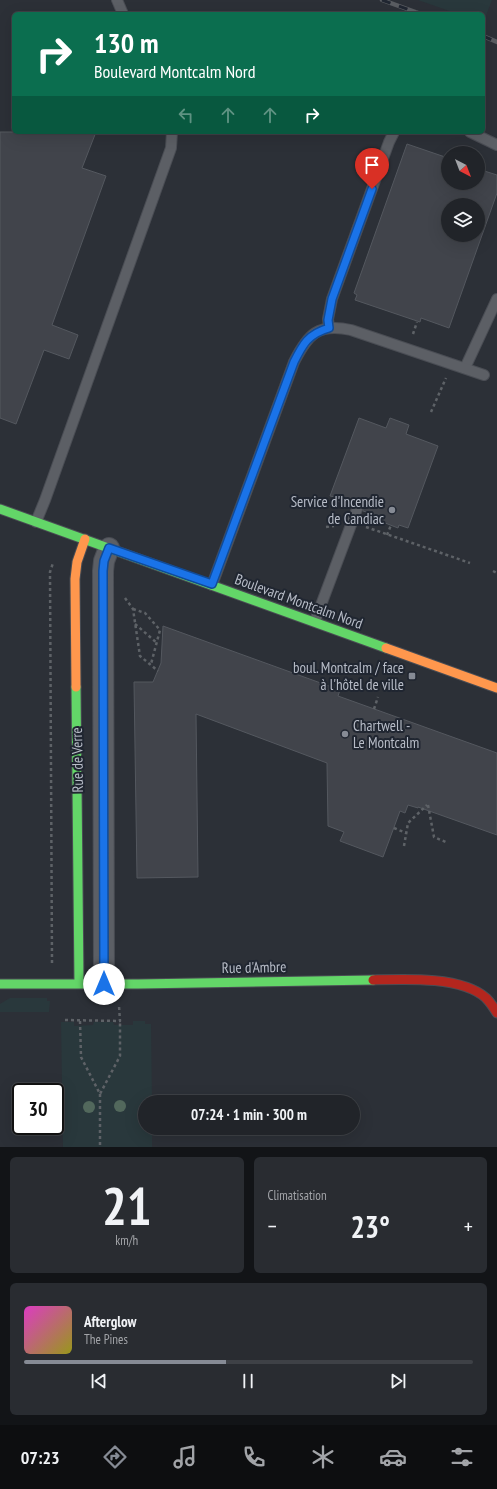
<!DOCTYPE html>
<html lang="fr">
<head>
<meta charset="utf-8">
<style>
	:root { --surface:#212429; --page:#292c31; --text:#f1f3f6; --muted:#a2a4a8; --line:#3e4146; --accent:#868b95 }
	body { margin:0; font-family:"PT Sans Narrow",sans-serif; background:var(--page); color:var(--text); height:100vh; display:flex; flex-direction:column; font-size:15px; white-space:nowrap }
	* { box-sizing:border-box; margin:0 }
	p { font-size:13px; color:var(--muted) }
	.icon { flex:none; width:22px; height:22px; fill:none; stroke:currentColor; stroke-width:2; stroke-linecap:round; stroke-linejoin:round }
	.map { position:relative; height:1147px; overflow:hidden }
	.details { display:flex; flex-direction:column; gap:10px; padding:10px; background:#121417; flex:1 }
	.details>* { flex:none }
	.top-card { position:absolute; left:12px; top:12px; width:473px; height:122px; border-radius:6px; box-shadow:0 4px 16px #0002,0 0 0 1px var(--line); background:#0b6e4f; color:#fff; overflow:hidden }
	.needle { width:26px; rotate:138deg }
	.fabs { position:absolute; left:441px; top:146px; display:grid; gap:8px }
	.fabs a { display:grid; place-items:center; width:44px; height:44px; border-radius:50%; background:var(--surface); box-shadow:0 4px 16px #0002,0 0 0 1px var(--line); font-size:20px }
	.speed { position:absolute; left:12px; top:1083px; display:flex; gap:8px; font-size:20px; font-weight:700; text-align:center }
	.speed>* { display:grid; place-content:center; width:52px; height:52px; border-radius:50%; background:var(--surface); box-shadow:0 4px 16px #0002,0 0 0 1px var(--line); line-height:1 }
	.speed .limit { border:2px solid #111; border-radius:6px; background:#fff; color:#111 }
	.pin { position:absolute; display:grid; place-items:center; width:34px; height:34px; color:#fff; margin:-41px -17px; border-radius:50% 50% 50% 0; rotate:-45deg; box-shadow:0 0 4px #0007 }
	.pin .icon { rotate:45deg }
	.me { position:absolute; width:44px; margin:-22px; rotate:0deg; stroke-linejoin:round; filter:drop-shadow(0 0 3px #0008) }
	.turn { display:flex; align-items:center; gap:14px; height:84px; padding:0 16px; font-size:18px }
	.turn .icon { width:52px; height:52px; stroke-width:2.5 }
	.turn b { display:block; font-size:28px; line-height:34px }
	.lanes { display:flex; align-items:center; height:38px; padding:0 16px; background:#0003; justify-content:center; gap:20px; direction:ltr }
	.lanes .off { opacity:.35 }
	.big { font-size:30px; font-weight:700; line-height:1.1 }
	.details .tile { flex:1; display:flex; flex-direction:column; justify-content:center; gap:6px; min-width:0; padding:0 14px; border-radius:6px; background:var(--page) }
	.details .dial { align-items:center; gap:0 }
	.dial b { font-size:52px; line-height:1 }
	.song { display:flex; align-items:center; gap:12px }
	.cover { width:48px; height:48px; border-radius:6px; background:linear-gradient(135deg,hsl(310 70% 55%),hsl(60 70% 35%)) }
	.played { height:4px; border-radius:2px; background:linear-gradient(90deg,var(--accent) 45%,var(--line) 45%) }
	.keys { display:flex; justify-content:space-around; direction:ltr }
	.heat { display:flex; justify-content:space-between; align-items:center; font-size:22px; direction:ltr }
	.details .tiles { flex:1; display:grid; gap:10px; grid-template-columns:1fr 1fr }
	.tile:last-child { grid-column:span 2 }
	.trip { position:absolute; left:138px; top:1095px; width:222px; height:40px; border-radius:20px; background:var(--surface); box-shadow:0 4px 16px #0002,0 0 0 1px var(--line); font-weight:700; line-height:40px; text-align:center }
	.tabs { display:flex; height:64px; justify-content:space-around; align-items:center; background:#0d0e10; color:var(--muted) }
	.tabs .icon { width:28px; height:28px }
	.tabs .active { color:var(--accent) }
	.tabs b { font-size:18px; color:var(--text) }
	.map>svg:first-child { display:block }
	.green { fill:#29383c }
	.building { fill:#41444b; stroke:#54585f; fill-rule:evenodd }
	.lines { fill:none; stroke-linecap:round; stroke-linejoin:round }
	.lane-casing { stroke:#4a4d54; stroke-width:12 }
	.street-casing { stroke:#4a4d54; stroke-width:22 }
	.fast-casing { stroke:#4a4d54; stroke-width:11 }
	.slow-casing { stroke:#4a4d54; stroke-width:11 }
	.jam-casing { stroke:#4a4d54; stroke-width:11 }
	.path { stroke:#5e6267; stroke-width:2.5; stroke-dasharray:3 3; stroke-linecap:butt }
	.lane { stroke:#5c5f65; stroke-width:10 }
	.street { stroke:#5c5f65; stroke-width:20 }
	.fast { stroke:#63d668; stroke-width:9 }
	.slow { stroke:#ff974d; stroke-width:9 }
	.jam { stroke:#b3261e; stroke-width:9 }
	.rail-casing { stroke:#5a5d62; stroke-width:4.5 }
	.rail { stroke:#202631; stroke-width:3; stroke-dasharray:9; stroke-linecap:butt }
	.tree { fill:#52685c }
	.route-casing { stroke:#114b97; stroke-width:10 }
	.route { stroke:#1a73e8; stroke-width:7 }
	.poi-dot { fill:#868b95; stroke:#202631; stroke-width:1.5 }
	.labels { text-anchor:middle; dominant-baseline:central; stroke-width:4; stroke-linejoin:round; paint-order:stroke }
	.poi-label { font-size:15px; fill:#b7bcc7; stroke:#202631; text-anchor:end }
	.street-label { font-size:15px; fill:#b7bcc7; stroke:#202631 }
</style>
</head>
<body>
<div class="map">
<svg width="497" height="1147" viewBox="0 0 497 1147">
	<rect width="100%" height="100%" fill="#2c3037"/>
	<g class="green">
		<polygon points="418,0 492,0 483,23 483,14 458,14"/>
		<polygon points="10,998 47,998 47,1001 50,1001 49,1012 0,1012 0,1004"/>
		<polygon points="133,1021 145,1021 145,1024 151,1024 152,1102 145,1102 145,1128 152,1128 152,1147 63,1147 61,1022 74,1022 74,1026 93,1025 94,1022 113,1022 114,1025 133,1025"/>
	</g>
	<g class="building">
		<polygon points="0,132 96,132 82,168 106,176 52,325 78,335 69,359 44,350 16,424 0,418"/>
		<path d="M407,144L448,158V183H478V169L497,175V193L449,328L421,318L420,322L355,300L357,295L354,293ZM448,205H478V235H448Z"/>
		<polygon points="359,418 386,428 390,418 409,425 406,434 438,446 408,528 399,525 398,528 380,521 381,517 363,511 362,505 360,503 356,503 351,506 334,500 335,497 330,496"/>
		<polygon points="163,626 340,690 338,696 497,753 497,835 418,807 418,808 408,805 405,813 400,811 383,857 340,841 344,832 328,826 327,763 196,714 198,877 137,878 134,682 153,682 161,663"/>
	</g>
	<g class="lines">
		<defs>
			<g id="lane">
				<polyline points="117,0 123,14"/>
				<polyline points="470,132 497,145"/>
				<polyline points="329,328 328,319 332,299 389,142 394,132"/>
				<polyline points="465,368 497,299"/>
				<polyline points="36,522 45,500 171,148 172,132"/>
				<path d="M212,585L294,362C308,334 318,323 351,330L484,375"/>
				<polyline points="315,621 357,509"/>
			</g>
			<polyline id="street" points="104,984 103,571 104,561 109,548"/>
			<g id="fast">
				<polyline points="0,509 386,648"/>
				<polyline points="76,687 79,983"/>
				<polyline points="0,984 138,984 373,980"/>
			</g>
			<g id="slow">
				<polyline points="386,648 497,688"/>
				<polyline points="76,687 75,579 77,562 85,539"/>
			</g>
			<path id="jam" d="M373,980C404,979 462,976 486,998C490,1002 494,1008 497,1013"/>
		</defs>
		<use href="#lane" class="lane-casing"/>
		<use href="#street" class="street-casing"/>
		<use href="#fast" class="fast-casing"/>
		<use href="#slow" class="slow-casing"/>
		<use href="#jam" class="jam-casing"/>
		<g class="path">
			<polyline points="413,334 417,322"/>
			<polyline points="431,412 446,378"/>
			<polyline points="326,527 334,526"/>
			<polyline points="366,527 470,563"/>
			<polyline points="387,535 391,525"/>
			<polyline points="493,571 497,573"/>
			<polyline points="125,598 133,609 140,656 158,671"/>
			<polyline points="133,609 145,613 160,630 151,664"/>
			<polyline points="135,624 157,643"/>
			<polyline points="374,709 378,697"/>
			<polyline points="428,805 434,837 448,843"/>
			<polyline points="394,828 406,833"/>
			<polyline points="404,846 408,823 427,805"/>
			<polyline points="52,963 50,572 53,563"/>
			<polyline points="65,1020 120,1021 119,1006"/>
			<polyline points="80,1021 81,1057 100,1094 120,1056 120,1021"/>
			<polyline points="100,1094 100,1147"/>
		</g>
		<use href="#lane" class="lane"/>
		<use href="#street" class="street"/>
		<use href="#fast" class="fast"/>
		<use href="#slow" class="slow"/>
		<use href="#jam" class="jam"/>
		<defs>
			<g id="rail">
				<polyline points="382,0 421,14"/>
				<polyline points="483,36 497,42"/>
			</g>
		</defs>
		<use href="#rail" class="rail-casing"/>
		<use href="#rail" class="rail"/>
	</g>
	<g class="tree">
		<circle cx="120" cy="1106" r="6"/>
		<circle cx="89" cy="1107" r="6"/>
	</g>
	<g class="lines">
		<defs>
			<path id="route" d="M104,984L103,571L104,561L109,548L212,584L294,362C303,344 308,334 329,328L328,320L332,299L372,189"/>
		</defs>
		<use href="#route" class="route-casing"/>
		<use href="#route" class="route"/>
	</g>
	<g class="poi-dot">
		<circle cx="392" cy="510" r="4"/>
		<rect x="408" y="672" width="8" height="8" rx="2"/>
		<circle cx="345" cy="734" r="4"/>
	</g>
	<g class="labels">
		<g class="poi-label">
			<text x="384" y="501">Service d'Incendie<tspan x="384" dy="17">de Candiac</tspan></text>
			<text x="404" y="667">boul. Montcalm / face<tspan x="404" dy="17">à l'hôtel de ville</tspan></text>
			<text x="353" y="725" text-anchor="start">Chartwell -<tspan x="353" dy="17">Le Montcalm</tspan></text>
		</g>
		<g class="street-label">
			<text transform="translate(299 601) rotate(20)">Boulevard Montcalm Nord</text>
			<text transform="translate(77 760) rotate(-91)">Rue de Verre</text>
			<text transform="translate(254 967) rotate(-1)">Rue d'Ambre</text>
		</g>
	</g>
</svg>
<div class="fabs">
<a><svg class="needle" viewBox="-14 -14 28 28"><path d="M0-13l5 13h-10z" fill="#e53935"/><path d="M0 13l5-13h-10z" fill="#a2a4a8"/></svg></a>
<a><svg class="icon" aria-label="layers" viewBox="0 0 24 24"><path d="M12 4l9 5-9 5-9-5zM3 14l9 5 9-5"/></svg></a>
</div>
<div class="speed"><div class="limit">30</div></div>
<div class="pin" style="left:372px;top:189px;background:#d93025"><svg class="icon" aria-label="arrive" viewBox="0 0 24 24"><path d="M6 21V4h12l-3 4 3 4H6"/></svg></div>
<svg class="me" style="left:104px;top:984px" viewBox="-20 -20 40 40"><circle r="19" fill="#fff"/><path d="M0-13L10 11 0 6-10 11z" fill="#1a73e8"/></svg>
<div class="trip">07:24 · 1 min · 300 m</div>
<div class="top-card">
<div class="turn"><svg class="icon" aria-label="right" viewBox="0 0 24 24"><path d="M7 20v-9h11M14 6l5 5-5 5"/></svg><div><b>130 m</b>Boulevard Montcalm Nord</div></div>
<div class="lanes"><svg class="icon off" aria-label="left" viewBox="0 0 24 24"><path d="M17 20v-9H6M10 6l-5 5 5 5"/></svg><svg class="icon off" aria-label="ahead" viewBox="0 0 24 24"><path d="M12 20V5M6 11l6-6 6 6"/></svg><svg class="icon off" aria-label="ahead" viewBox="0 0 24 24"><path d="M12 20V5M6 11l6-6 6 6"/></svg><svg class="icon" aria-label="right" viewBox="0 0 24 24"><path d="M7 20v-9h11M14 6l5 5-5 5"/></svg></div>
</div>
</div>
<section class="details">
<div class="tiles">
<div class="tile dial"><b>21</b><p>km/h</p></div>
<div class="tile"><p>Climatisation</p>
<div class="heat"><a>−</a><b class="big">23°</b><a>+</a></div>
</div>
<div class="tile">
<div class="song"><i class="cover"></i><div><b>Afterglow</b><p>The Pines</p></div></div>
<div class="played"></div>
<div class="keys"><svg class="icon" aria-label="previous" viewBox="0 0 24 24"><path d="M18 5L8 12l10 7zM5 5v14"/></svg><svg class="icon" aria-label="pause" viewBox="0 0 24 24"><path d="M8 5v14M16 5v14"/></svg><svg class="icon" aria-label="next" viewBox="0 0 24 24"><path d="M6 5l10 7-10 7zM19 5v14"/></svg></div>
</div>
</div>
</section>
<nav class="tabs">
<b>07:23</b>
<svg class="icon active" aria-label="directions" viewBox="0 0 24 24"><path d="M12 3l9 9-9 9-9-9zM9 14v-3h6M13 9l2 2-2 2"/></svg>
<svg class="icon" aria-label="music" viewBox="0 0 24 24"><path d="M9 18V5l10-2v13"/><circle cx="6" cy="18" r="3"/><circle cx="16" cy="16" r="3"/></svg>
<svg class="icon" aria-label="phone" viewBox="0 0 24 24"><path d="M5 4h4l2 5-3 2q2 4 5 5l2-3 5 2v4C11 20 4 13 5 4z"/></svg>
<svg class="icon" aria-label="climate" viewBox="0 0 24 24"><path d="M12 3v18M4 7l16 10M4 17L20 7"/></svg>
<svg class="icon" aria-label="car" viewBox="0 0 24 24"><path d="M5 17H2v-5l4-1 3-4h7l3 4 3 1v5h-3M9 17h6M6 11h13"/><circle cx="7" cy="17" r="2"/><circle cx="17" cy="17" r="2"/></svg>
<svg class="icon" aria-label="filters" viewBox="0 0 24 24"><path d="M4 7h16M4 17h16"/><circle cx="9" cy="7" r="2"/><circle cx="15" cy="17" r="2"/></svg>
</nav>
</body>
</html>
